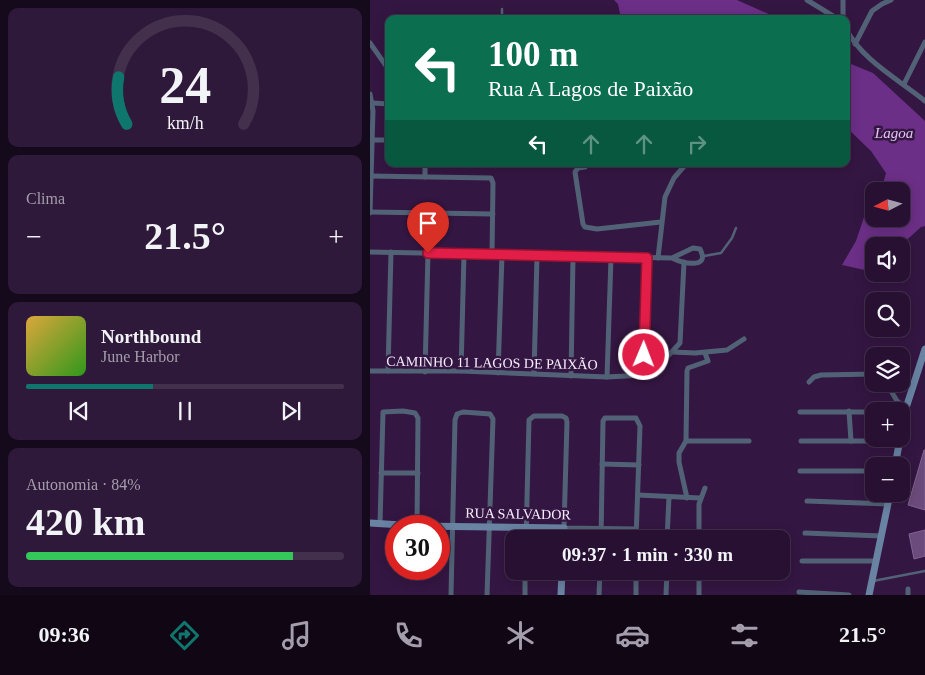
<!DOCTYPE html>
<html lang="pt">
<head>
<meta charset="utf-8">
<style>
	:root { --surface:#271032; --page:#2f193a; --text:#f1f3f6; --muted:#a49dac; --line:#43304d; --accent:#0f766e }
	body { margin:0; font-family:Georgia,serif; background:var(--page); color:var(--text); height:100vh; display:flex; flex-direction:column; font-size:19px; white-space:nowrap }
	* { box-sizing:border-box; margin:0 }
	p { font-size:16px; color:var(--muted) }
	.icon { flex:none; width:28px; height:28px; fill:none; stroke:currentColor; stroke-width:2; stroke-linecap:round; stroke-linejoin:round }
	.map { position:relative; flex:1; overflow:hidden }
	.details { display:flex; flex-direction:column; gap:8px; padding:8px; background:#15091c; width:370px }
	.details>* { flex:none }
	.banner { position:absolute; left:15px; top:15px; width:465px; height:152px; border-radius:10px; box-shadow:0 2px 12px #0003,0 0 0 1px var(--line); background:#0b6e4f; color:#fff; overflow:hidden }
	.needle { width:32px; rotate:264deg }
	.tools { position:absolute; left:495px; top:182px; display:grid; gap:10px }
	.tools a { display:grid; place-items:center; width:45px; height:45px; border-radius:10px; background:var(--surface); box-shadow:0 2px 12px #0003,0 0 0 1px var(--line); font-size:25px }
	.speed { position:absolute; left:15px; top:515px; display:flex; gap:10px; font-size:25px; font-weight:700; text-align:center }
	.speed>* { display:grid; place-content:center; width:65px; height:65px; border-radius:50%; background:var(--surface); box-shadow:0 2px 12px #0003,0 0 0 1px var(--line); line-height:1 }
	.speed .limit { border:8px solid #d22; background:#fff; color:#111 }
	.pin { position:absolute; display:grid; place-items:center; width:42px; height:42px; color:#fff; margin:-51px -21px; border-radius:50% 50% 50% 0; rotate:-45deg; box-shadow:0 0 5px #0007 }
	.pin .icon { rotate:45deg }
	.me { position:absolute; width:55px; margin:-28px; rotate:1deg; stroke-linejoin:round; filter:drop-shadow(0 0 4px #0008) }
	.turn { display:flex; align-items:center; gap:18px; height:105px; padding:0 20px; font-size:22px }
	.turn .icon { width:65px; height:65px; stroke-width:2.5 }
	.turn b { display:block; font-size:35px; line-height:42px }
	.lanes { display:flex; align-items:center; height:48px; padding:0 20px; background:#0003; justify-content:center; gap:25px; direction:ltr }
	.lanes .off { opacity:.35 }
	.big { font-size:38px; font-weight:600; line-height:1.1 }
	.details .card { flex:1; display:flex; flex-direction:column; justify-content:center; gap:8px; min-width:0; padding:0 18px; border-radius:10px; background:var(--page) }
	.details .dial { align-items:center; gap:0 }
	.dial svg { height:130px; overflow:visible; fill:none; stroke:var(--line); stroke-width:7; stroke-linecap:round; text-anchor:middle }
	.dial text { fill:var(--text); stroke:none }
	.song { display:flex; align-items:center; gap:15px }
	.cover { width:60px; height:60px; border-radius:8px; background:linear-gradient(135deg,hsl(40 70% 55%),hsl(110 70% 35%)) }
	.played { height:5px; border-radius:2px; background:linear-gradient(90deg,var(--accent) 40%,var(--line) 40%) }
	.keys { display:flex; justify-content:space-around; direction:ltr }
	.heat { display:flex; justify-content:space-between; align-items:center; font-size:28px; direction:ltr }
	.charge { height:8px; border-radius:4px; background:linear-gradient(90deg,#34c759 84%,var(--line) 0) }
	.trip { position:absolute; left:135px; top:530px; width:285px; height:50px; border-radius:10px; background:var(--surface); box-shadow:0 2px 12px #0003,0 0 0 1px var(--line); font-weight:600; line-height:50px; text-align:center }
	.tabs { display:flex; height:80px; justify-content:space-around; align-items:center; background:#100614; color:var(--muted) }
	.tabs .icon { width:35px; height:35px }
	.tabs .selected { color:var(--accent) }
	.tabs b { font-size:22px; color:var(--text) }
	main { display:flex; flex:1; min-height:0 }
	.map>svg:first-child { display:block }
	.water { fill:#6c2f87 }
	.building { fill:#6b4b7b; stroke:#836294 }
	.lines { fill:none; stroke-linecap:round; stroke-linejoin:round }
	.lane { stroke:#526276; stroke-width:2.5 }
	.street { stroke:#526276; stroke-width:5 }
	.secondary { stroke:#6983a3; stroke-width:7 }
	.route-casing { stroke:#92132f; stroke-width:12 }
	.route { stroke:#e11d48; stroke-width:9 }
	.labels { text-anchor:middle; dominant-baseline:central; stroke-width:5; stroke-linejoin:round; paint-order:stroke }
	.street-label { font-size:14px; fill:#f8eeff; stroke:#341642 }
	.water-label { font-size:15px; font-style:italic; fill:#e2c4f2; stroke:#341642 }
</style>
</head>
<body>
<main>
<section class="details">
<div class="card dial"><svg viewBox="0 0 100 80">
<path d="M14 69A42 42 0 1 1 86 69"/>
<path d="M14 69A42 42 0 0 1 9 40" stroke="#0f766e"/>
<text x="50" y="56" font-size="32" font-weight="700">24</text>
<text x="50" y="72" font-size="11">km/h</text>
</svg></div>
<div class="card"><p>Clima</p>
<div class="heat"><a>−</a><b class="big">21.5°</b><a>+</a></div>
</div>
<div class="card">
<div class="song"><i class="cover"></i><div><b>Northbound</b><p>June Harbor</p></div></div>
<div class="played"></div>
<div class="keys"><svg class="icon" aria-label="previous" viewBox="0 0 24 24"><path d="M18 5L8 12l10 7zM5 5v14"/></svg><svg class="icon" aria-label="pause" viewBox="0 0 24 24"><path d="M8 5v14M16 5v14"/></svg><svg class="icon" aria-label="next" viewBox="0 0 24 24"><path d="M6 5l10 7-10 7zM19 5v14"/></svg></div>
</div>
<div class="card"><p>Autonomia · 84%</p><b class="big">420 km</b><div class="charge"></div></div>
</section>
<div class="map">
<svg width="555" height="595" viewBox="0 0 555 595">
	<rect width="100%" height="100%" fill="#341642"/>
	<g class="water">
		<polygon points="244,0 367,0 410,19 251,19 248,4"/>
		<polygon points="476,62 503,73 555,121 555,226 551,227 530,246 504,246 504,272 472,265 486,241 495,214 504,205 504,219 531,219 531,191 511,191 516,173 501,151 476,127"/>
	</g>
	<g class="building">
		<polygon points="554,450 555,450 555,510 538,505"/>
		<polygon points="555,530 555,556 544,559 539,534"/>
	</g>
	<g class="lines">
		<g class="lane">
			<polyline points="132,19 132,9"/>
			<polyline points="334,256 351,253 362,238 366,228"/>
			<polyline points="503,581 555,571"/>
		</g>
		<g class="street">
			<polyline points="437,0 468,19"/>
			<polyline points="473,19 473,0"/>
			<path d="M476,29C493,61 528,79 555,101"/>
			<polyline points="0,43 19,70"/>
			<polyline points="485,44 502,11 512,4 521,0"/>
			<polyline points="534,84 555,42"/>
			<polyline points="0,94 3,111 0,213"/>
			<polyline points="3,103 19,104"/>
			<polyline points="2,140 19,140"/>
			<polyline points="215,167 208,168 205,172 213,224 215,227 227,229 291,222"/>
			<polyline points="0,176 121,178 123,183 122,255"/>
			<polyline points="55,177 55,164"/>
			<polyline points="0,212 123,214"/>
			<path d="M0,252L302,258C312,263 341,270 330,249L323,248L302,258"/>
			<polyline points="288,258 295,197 304,178 316,164"/>
			<polyline points="303,352 325,353 357,350 374,339"/>
			<polyline points="0,371 91,371 237,377 274,375 296,358 310,343 314,262"/>
			<polyline points="18,371 21,252"/>
			<polyline points="91,371 94,254"/>
			<polyline points="55,372 58,253"/>
			<polyline points="128,373 132,255"/>
			<polyline points="164,374 167,256"/>
			<polyline points="274,375 277,258"/>
			<polyline points="201,376 203,257"/>
			<polyline points="237,377 241,258"/>
			<polyline points="439,382 444,377 451,375 504,374"/>
			<polyline points="517,384 527,401 536,408"/>
			<polyline points="479,411 481,441"/>
			<polyline points="430,412 504,412"/>
			<polyline points="316,441 379,441"/>
			<polyline points="431,441 530,441"/>
			<polyline points="232,464 269,465"/>
			<polyline points="430,471 504,471"/>
			<polyline points="11,473 48,473"/>
			<polyline points="268,495 330,498"/>
			<polyline points="317,498 309,462 309,453 316,441 317,371 318,368 338,361 335,353"/>
			<polyline points="437,501 518,504"/>
			<polyline points="10,524 13,412 33,411 45,413 48,418 47,526"/>
			<polyline points="435,533 512,536"/>
			<polyline points="156,539 159,420 164,416 192,416 196,418 197,422 194,528 266,529"/>
			<polyline points="231,539 233,421 235,418 266,418 270,426 266,539"/>
			<polyline points="297,539 299,497"/>
			<polyline points="329,539 329,504 335,488"/>
			<polyline points="432,561 506,561"/>
			<polyline points="272,571 329,572"/>
			<polyline points="429,592 479,595"/>
			<polyline points="81,595 85,420 87,414 93,412 120,414 123,419 117,595"/>
			<polyline points="155,595 155,571"/>
			<polyline points="229,595 230,571"/>
			<polyline points="266,595 266,571"/>
			<polyline points="296,595 297,571"/>
			<polyline points="329,595 329,571"/>
			<polyline points="538,595 538,589"/>
		</g>
		<g class="secondary">
			<polyline points="531,434 536,408 555,349"/>
			<polyline points="525,466 530,439"/>
			<polyline points="0,523 47,526 194,528 193,539"/>
			<polyline points="191,595 192,571"/>
			<polyline points="499,595 520,494"/>
		</g>
	</g>
	<g class="lines">
		<defs>
			<polyline id="route" points="58,253 277,258 274,355"/>
		</defs>
		<use href="#route" class="route-casing"/>
		<use href="#route" class="route"/>
	</g>
	<g class="labels">
		<g class="street-label">
			<text transform="translate(122 363) rotate(1)">CAMINHO 11 LAGOS DE PAIXÃO</text>
			<text transform="translate(148 514) rotate(1)">RUA SALVADOR</text>
		</g>
		<g class="water-label">
			<text x="524" y="133">Lagoa</text>
		</g>
	</g>
</svg>
<div class="tools">
<a><svg class="needle" viewBox="-14 -14 28 28"><path d="M0-13l5 13h-10z" fill="#e53935"/><path d="M0 13l5-13h-10z" fill="#a49dac"/></svg></a>
<a><svg class="icon" aria-label="sound" viewBox="0 0 24 24"><path d="M4 9h4l5-4v14l-5-4H4zM17 9q2 3 0 6"/></svg></a>
<a><svg class="icon" aria-label="search" viewBox="0 0 24 24"><circle cx="10" cy="10" r="6"/><path d="M15 15l6 6"/></svg></a>
<a><svg class="icon" aria-label="layers" viewBox="0 0 24 24"><path d="M12 4l9 5-9 5-9-5zM3 14l9 5 9-5"/></svg></a>
<a>+</a>
<a>−</a>
</div>
<div class="speed"><div class="limit">30</div></div>
<div class="pin" style="left:58px;top:253px;background:#d93025"><svg class="icon" aria-label="arrive" viewBox="0 0 24 24"><path d="M6 21V4h12l-3 4 3 4H6"/></svg></div>
<svg class="me" style="left:274px;top:355px" viewBox="-20 -20 40 40"><circle r="17" fill="#e11d48" stroke="#fff" stroke-width="3"/><path d="M0-11L8 9 0 5-8 9z" fill="#fff"/></svg>
<div class="trip">09:37 · 1 min · 330 m</div>
<div class="banner">
<div class="turn"><svg class="icon" aria-label="left" viewBox="0 0 24 24"><path d="M17 20v-9H6M10 6l-5 5 5 5"/></svg><div><b>100 m</b>Rua A Lagos de Paixão</div></div>
<div class="lanes"><svg class="icon" aria-label="left" viewBox="0 0 24 24"><path d="M17 20v-9H6M10 6l-5 5 5 5"/></svg><svg class="icon off" aria-label="ahead" viewBox="0 0 24 24"><path d="M12 20V5M6 11l6-6 6 6"/></svg><svg class="icon off" aria-label="ahead" viewBox="0 0 24 24"><path d="M12 20V5M6 11l6-6 6 6"/></svg><svg class="icon off" aria-label="right" viewBox="0 0 24 24"><path d="M7 20v-9h11M14 6l5 5-5 5"/></svg></div>
</div>
</div>
</main>
<nav class="tabs">
<b>09:36</b>
<svg class="icon selected" aria-label="directions" viewBox="0 0 24 24"><path d="M12 3l9 9-9 9-9-9zM9 14v-3h6M13 9l2 2-2 2"/></svg>
<svg class="icon" aria-label="music" viewBox="0 0 24 24"><path d="M9 18V5l10-2v13"/><circle cx="6" cy="18" r="3"/><circle cx="16" cy="16" r="3"/></svg>
<svg class="icon" aria-label="phone" viewBox="0 0 24 24"><path d="M5 4h4l2 5-3 2q2 4 5 5l2-3 5 2v4C11 20 4 13 5 4z"/></svg>
<svg class="icon" aria-label="climate" viewBox="0 0 24 24"><path d="M12 3v18M4 7l16 10M4 17L20 7"/></svg>
<svg class="icon" aria-label="car" viewBox="0 0 24 24"><path d="M5 17H2v-5l4-1 3-4h7l3 4 3 1v5h-3M9 17h6M6 11h13"/><circle cx="7" cy="17" r="2"/><circle cx="17" cy="17" r="2"/></svg>
<svg class="icon" aria-label="filters" viewBox="0 0 24 24"><path d="M4 7h16M4 17h16"/><circle cx="9" cy="7" r="2"/><circle cx="15" cy="17" r="2"/></svg>
<b>21.5°</b>
</nav>
</body>
</html>
